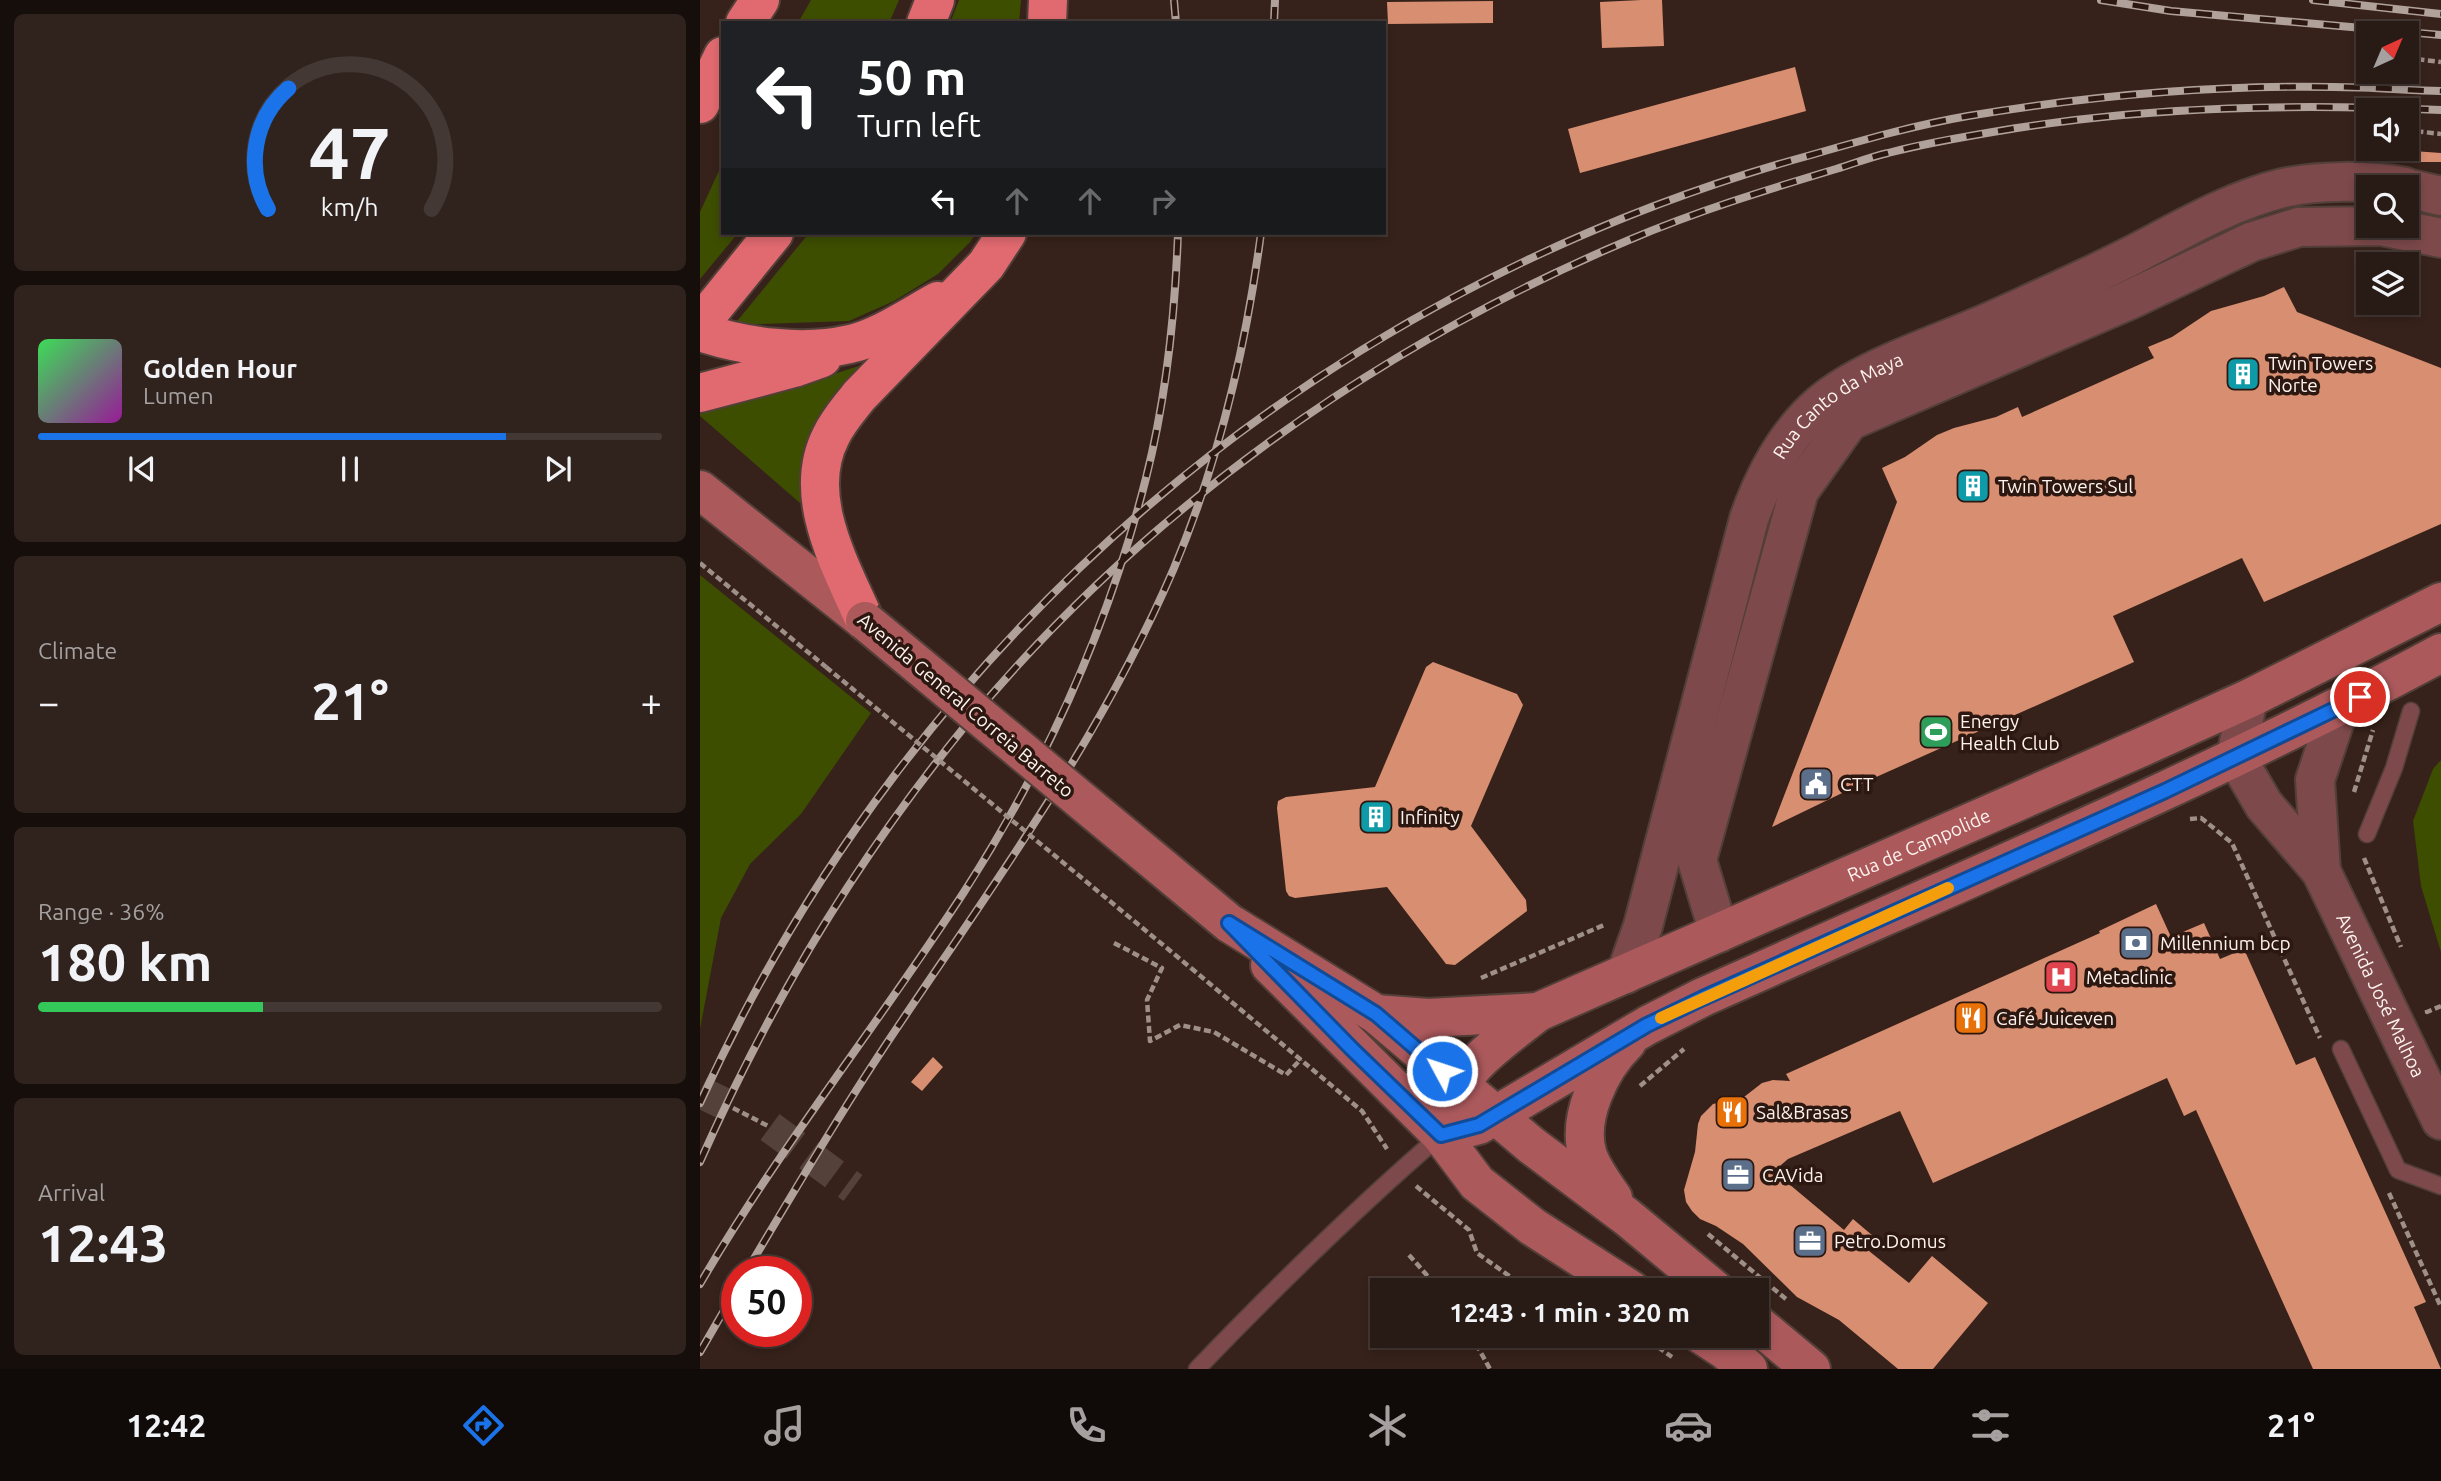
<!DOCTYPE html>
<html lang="en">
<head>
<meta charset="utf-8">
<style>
	:root { --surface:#281a14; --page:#30231d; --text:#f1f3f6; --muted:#a5a1a0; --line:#443834; --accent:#1a73e8 }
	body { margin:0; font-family:Ubuntu,sans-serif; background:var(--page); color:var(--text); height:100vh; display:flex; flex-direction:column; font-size:26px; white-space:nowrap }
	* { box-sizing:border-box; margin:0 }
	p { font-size:23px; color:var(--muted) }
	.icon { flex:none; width:38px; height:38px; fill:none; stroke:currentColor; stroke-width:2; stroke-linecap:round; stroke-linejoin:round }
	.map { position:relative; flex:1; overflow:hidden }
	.sheet { display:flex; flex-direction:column; gap:14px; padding:14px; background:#160e0b; width:700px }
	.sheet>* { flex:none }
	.banner { position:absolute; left:21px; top:21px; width:665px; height:214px; border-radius:0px; box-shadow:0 4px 10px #0003,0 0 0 2px var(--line); background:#202124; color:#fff; overflow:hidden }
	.needle { width:46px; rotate:44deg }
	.controls { position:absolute; left:1656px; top:21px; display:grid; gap:14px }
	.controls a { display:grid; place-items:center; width:63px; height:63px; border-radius:0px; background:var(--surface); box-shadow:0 4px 10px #0003,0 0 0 2px var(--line); font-size:35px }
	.speed { position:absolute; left:21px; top:1256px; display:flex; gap:14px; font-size:35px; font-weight:700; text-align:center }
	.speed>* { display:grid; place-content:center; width:91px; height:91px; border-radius:50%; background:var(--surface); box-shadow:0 4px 10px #0003,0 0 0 2px var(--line); line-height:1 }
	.speed .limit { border:10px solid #d22; background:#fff; color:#111 }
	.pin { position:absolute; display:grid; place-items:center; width:60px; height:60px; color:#fff; margin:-30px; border:4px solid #fff; border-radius:50%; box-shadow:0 2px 7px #0007 }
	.me { position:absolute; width:77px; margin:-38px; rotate:310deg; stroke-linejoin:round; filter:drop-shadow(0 0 5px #0008) }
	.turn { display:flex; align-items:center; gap:24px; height:147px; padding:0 21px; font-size:32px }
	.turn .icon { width:91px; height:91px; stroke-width:2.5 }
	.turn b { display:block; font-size:49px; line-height:60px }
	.lanes { display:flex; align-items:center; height:66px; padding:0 21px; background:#0003; justify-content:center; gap:35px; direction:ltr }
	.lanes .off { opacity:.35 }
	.big { font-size:52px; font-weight:700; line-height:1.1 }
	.sheet .card { flex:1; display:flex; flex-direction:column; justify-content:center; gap:10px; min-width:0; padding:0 24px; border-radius:10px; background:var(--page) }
	.sheet .dial { align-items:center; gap:0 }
	.dial svg { height:182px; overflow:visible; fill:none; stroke:var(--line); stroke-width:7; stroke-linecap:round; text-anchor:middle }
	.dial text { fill:var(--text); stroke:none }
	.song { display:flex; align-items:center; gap:21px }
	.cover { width:84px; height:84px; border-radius:10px; background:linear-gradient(135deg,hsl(130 70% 55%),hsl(300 70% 35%)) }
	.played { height:7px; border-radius:4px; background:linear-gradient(90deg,var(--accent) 75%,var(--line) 75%) }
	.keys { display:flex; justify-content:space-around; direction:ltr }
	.heat { display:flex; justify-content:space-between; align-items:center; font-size:38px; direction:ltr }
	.charge { height:10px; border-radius:5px; background:linear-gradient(90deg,#34c759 36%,var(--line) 0) }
	.trip { position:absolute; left:670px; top:1278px; width:399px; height:70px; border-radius:0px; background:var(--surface); box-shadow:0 4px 10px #0003,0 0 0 2px var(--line); font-weight:700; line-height:70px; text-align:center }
	.tab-bar { display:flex; height:112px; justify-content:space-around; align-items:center; background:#100a08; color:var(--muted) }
	.tab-bar .icon { width:49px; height:49px }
	.tab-bar .active { color:var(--accent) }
	.tab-bar b { font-size:32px; color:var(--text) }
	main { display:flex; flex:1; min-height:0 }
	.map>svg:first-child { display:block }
	.green { fill:#3d4e00 }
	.building { fill:#d88e71 }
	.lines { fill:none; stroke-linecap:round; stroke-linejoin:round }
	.minor-tunnel { stroke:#54413a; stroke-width:32; stroke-dasharray:32 16; stroke-linecap:butt }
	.service-casing { stroke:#523f38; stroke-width:19 }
	.tertiary-casing { stroke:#523f38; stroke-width:42 }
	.secondary-casing { stroke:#523f38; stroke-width:42 }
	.trunk-casing { stroke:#523f38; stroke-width:42 }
	.path { stroke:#9e8f88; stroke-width:4.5; stroke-dasharray:7 3.5; stroke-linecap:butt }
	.service { stroke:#7d494a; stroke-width:16 }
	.tertiary { stroke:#7d494a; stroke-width:38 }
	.secondary { stroke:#ac595c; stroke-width:38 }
	.trunk { stroke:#e06a70; stroke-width:38 }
	.rail-casing { stroke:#b0a19b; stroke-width:8 }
	.rail { stroke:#2c1810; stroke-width:5; stroke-dasharray:16; stroke-linecap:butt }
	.secondary-bridge-casing { stroke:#523f38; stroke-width:42; stroke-linecap:butt }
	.path-bridge { stroke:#9e8f88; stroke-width:4.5; stroke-dasharray:7 3.5; stroke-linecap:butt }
	.secondary-bridge { stroke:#ac595c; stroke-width:38 }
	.route-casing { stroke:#114b97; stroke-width:18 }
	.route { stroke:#1a73e8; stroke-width:12 }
	.slow { stroke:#f59e0b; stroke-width:12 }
	.labels { text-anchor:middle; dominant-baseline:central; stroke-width:7; stroke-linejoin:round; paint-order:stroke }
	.poi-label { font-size:19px; fill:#fdf2ed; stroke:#2c1810; text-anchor:start }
	.street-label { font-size:19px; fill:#fdf2ed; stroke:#2c1810 }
</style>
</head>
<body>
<main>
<section class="sheet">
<div class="card dial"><svg viewBox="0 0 100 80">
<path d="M14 69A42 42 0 1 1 86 69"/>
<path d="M14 69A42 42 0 0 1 23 16" stroke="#1a73e8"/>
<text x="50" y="56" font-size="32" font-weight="700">47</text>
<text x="50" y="72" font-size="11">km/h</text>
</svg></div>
<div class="card">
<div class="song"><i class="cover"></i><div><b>Golden Hour</b><p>Lumen</p></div></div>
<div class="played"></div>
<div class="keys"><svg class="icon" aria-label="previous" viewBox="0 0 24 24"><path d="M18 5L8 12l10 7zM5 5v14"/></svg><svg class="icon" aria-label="pause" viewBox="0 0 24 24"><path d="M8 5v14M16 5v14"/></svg><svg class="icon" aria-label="next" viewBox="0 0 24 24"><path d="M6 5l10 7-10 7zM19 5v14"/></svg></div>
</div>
<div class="card"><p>Climate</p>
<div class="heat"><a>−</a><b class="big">21°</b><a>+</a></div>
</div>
<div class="card"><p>Range · 36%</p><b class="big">180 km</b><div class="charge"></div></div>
<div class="card"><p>Arrival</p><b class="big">12:43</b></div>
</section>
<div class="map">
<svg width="1741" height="1369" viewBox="0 0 1741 1369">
	<rect width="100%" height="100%" fill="#36221a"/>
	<g class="green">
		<polygon points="111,0 199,0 189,23 98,23"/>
		<polygon points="259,0 321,0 319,23 250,23"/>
		<polygon points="23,162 23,233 38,233 0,279 0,212"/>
		<polygon points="109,233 276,233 270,242 238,274 194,301 149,321 34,325"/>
		<polygon points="162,365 109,450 100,503 0,416 0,400 112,381"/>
		<polygon points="0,575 171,713 101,814 50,864 21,918 0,1029"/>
		<polygon points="1741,760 1741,952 1721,886 1713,821 1733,769"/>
	</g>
	<g class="building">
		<polygon points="941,0 962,0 964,46 902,48 900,2"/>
		<polygon points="793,1 793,23 688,24 687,2"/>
		<polygon points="1095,67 1106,111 880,173 868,129"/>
		<polygon points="1685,149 1741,153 1741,162 1684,162"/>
		<polygon points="1584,287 1597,312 1741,368 1741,524 1564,602 1542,558 1413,616 1434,662 1165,782 1072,827 1197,502 1182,468 1205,457 1237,435 1254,428 1296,417 1318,407 1322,417 1454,358 1448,347 1472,337 1511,311 1564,296"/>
		<polygon points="733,662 817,694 823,705 771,826 826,900 827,911 755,965 746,964 743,960 687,887 595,898 589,896 586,891 577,808 578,801 586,797 675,787 726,667"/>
		<polygon points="1456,904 1471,937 1504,923 1520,959 1544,949 1596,1065 1615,1057 1726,1302 1714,1307 1741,1369 1613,1369 1496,1110 1484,1116 1467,1078 1233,1183 1200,1111 1088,1159 1081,1165 1080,1175 1083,1179 1144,1230 1153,1219 1173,1236 1164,1247 1209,1283 1232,1256 1288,1303 1233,1369 1198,1369 1139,1320 1097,1297 1043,1244 1016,1226 1000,1219 992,1211 986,1202 984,1190 995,1152 998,1124 1001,1116 1013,1104 1044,1097 1062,1083 1073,1080 1090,1081 1086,1074 1400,933 1399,931"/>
		<polygon points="233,1057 243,1067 222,1091 211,1082"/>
	</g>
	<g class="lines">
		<g class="minor-tunnel">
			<polyline points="0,1092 33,1108"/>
			<polyline points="70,1127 153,1188"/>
		</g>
		<defs>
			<g id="service">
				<polyline points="1667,834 1694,768 1711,711"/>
				<polyline points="1641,1049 1698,1170 1741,1186"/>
				<path d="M497,1369C575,1288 655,1209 741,1135"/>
			</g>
			<g id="tertiary">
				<polyline points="1706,188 1741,196"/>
				<path id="s1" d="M1548,699L1536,757L1564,805L1621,871L1741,1120"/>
				<polyline points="1621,871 1615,780 1639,708"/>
				<polyline points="1019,933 997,860 1099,491 1149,421 1429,300 1551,242 1599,227 1681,226 1741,238"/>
				<path id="s2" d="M926,974L943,926L1049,519C1064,476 1086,434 1121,404C1167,365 1248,342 1303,316C1347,296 1390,277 1433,255C1481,230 1530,201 1583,188C1621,180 1667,180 1705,187"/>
			</g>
			<g id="secondary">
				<polyline points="0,490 165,621"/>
				<polyline points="529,923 676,1014 831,1145 927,1217 1015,1290"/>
				<polyline points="570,965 741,1135 777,1183 833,1227 931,1290"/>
				<polyline points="676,1014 728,1018 838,1012"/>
				<path id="s3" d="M741,1135C739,1127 742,1121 745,1113C760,1067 802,1041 838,1012L1442,747L1548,699L1741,602"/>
				<path d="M741,1135L779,1125L948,1025L1003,997C1250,886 1502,782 1741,653"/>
				<path d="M913,1198C904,1185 894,1172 888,1156C876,1119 900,1068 927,1042"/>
				<polyline points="1057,1324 1111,1369"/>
				<polyline points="1002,1335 1025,1350 1048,1369"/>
			</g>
			<g id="trunk">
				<polyline points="45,23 60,0"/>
				<polyline points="226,23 235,0"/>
				<polyline points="347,23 348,0"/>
				<polyline points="0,104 23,56"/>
				<polyline points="0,324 74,233"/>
				<path d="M0,332C45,347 103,355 150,344C179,338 212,315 238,301"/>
				<polyline points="0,393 94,368 122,358"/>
				<path d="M165,621C141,566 100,496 131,436C138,421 149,409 159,396L286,265L307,233"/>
			</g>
		</defs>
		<use href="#service" class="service-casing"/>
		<use href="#tertiary" class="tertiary-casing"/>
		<use href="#secondary" class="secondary-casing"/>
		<use href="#trunk" class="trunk-casing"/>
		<g class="path">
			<polyline points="1707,58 1741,62"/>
			<polyline points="1706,130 1741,134"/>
			<polyline points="0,563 126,667"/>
			<polyline points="1654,792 1673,730"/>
			<polyline points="1490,819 1501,818 1505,821 1532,843 1620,1038"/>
			<polyline points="1664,858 1701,947"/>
			<polyline points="414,943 462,968 447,1000 450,1041 480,1025 514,1032 586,1075 601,1059"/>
			<polyline points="491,968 662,1111 687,1149"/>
			<polyline points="781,978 904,925"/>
			<polyline points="1727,1010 1727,1012 1741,1006"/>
			<polyline points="940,1086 984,1049"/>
			<polyline points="33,1108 70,1127"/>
			<polyline points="716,1186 769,1230 777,1253 829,1290"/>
			<polyline points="1689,1193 1741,1307"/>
			<polyline points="1008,1234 1087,1300"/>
			<polyline points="709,1255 740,1290"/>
			<polyline points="771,1335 790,1369"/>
			<polyline points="941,1335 972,1357"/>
		</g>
		<use href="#service" class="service"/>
		<use href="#tertiary" class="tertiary"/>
		<use href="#secondary" class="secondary"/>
		<use href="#trunk" class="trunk"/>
		<defs>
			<g id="rail">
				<polyline points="474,0 476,23"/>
				<polyline points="1401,0 1471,11 1741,35"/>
				<polyline points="1613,0 1741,14"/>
				<polyline points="574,23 575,0"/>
				<path d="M0,1103C211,637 617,290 1111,155C1163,140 1215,125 1268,116C1388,96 1511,85 1633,87C1669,87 1705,90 1741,91"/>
				<path d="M0,1162C69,1005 157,858 266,725C440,513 677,346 929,240C997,211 1066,190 1136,169C1153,164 1170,157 1188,153C1230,142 1274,135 1317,128C1458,106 1599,104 1741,110"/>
				<path d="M46,1272C96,1188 146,1103 201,1022C300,875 404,732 474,568C519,461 546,347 561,233"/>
				<path d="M0,1284C79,1148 178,1025 264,892C345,766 409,625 446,478C466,399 475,315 478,233"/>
				<polyline points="0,1352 37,1288"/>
			</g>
		</defs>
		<use href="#rail" class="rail-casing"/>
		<use href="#rail" class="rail"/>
		<defs>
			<polyline id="secondary-bridge" points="165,621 529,923"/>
		</defs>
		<use href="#secondary-bridge" class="secondary-bridge-casing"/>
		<polyline class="path-bridge" points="126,667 491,968"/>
		<use href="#secondary-bridge" class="secondary-bridge"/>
	</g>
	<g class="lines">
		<defs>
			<polyline id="route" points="742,1071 676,1014 529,923 652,1049 741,1135 779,1125 947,1025 1003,998 1465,791 1660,697"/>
		</defs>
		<use href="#route" class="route-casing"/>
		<use href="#route" class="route"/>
		<polyline class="slow" points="961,1018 1248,888"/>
	</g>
	<defs>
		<symbol id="building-square" viewBox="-11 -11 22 22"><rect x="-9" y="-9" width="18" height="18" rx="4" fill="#0f9aa8" stroke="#2c1810"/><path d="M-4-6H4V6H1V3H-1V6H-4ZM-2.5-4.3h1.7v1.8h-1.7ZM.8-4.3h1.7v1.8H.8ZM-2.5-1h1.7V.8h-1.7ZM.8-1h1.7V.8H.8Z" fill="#fff"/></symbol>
		<symbol id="stadium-square" viewBox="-11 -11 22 22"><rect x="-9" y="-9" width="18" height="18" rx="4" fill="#2e9e5b" stroke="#2c1810"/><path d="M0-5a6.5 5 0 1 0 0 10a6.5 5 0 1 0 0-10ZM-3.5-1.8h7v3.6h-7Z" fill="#fff"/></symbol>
		<symbol id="civic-square" viewBox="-11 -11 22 22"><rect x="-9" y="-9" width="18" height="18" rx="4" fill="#5c6f8a" stroke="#2c1810"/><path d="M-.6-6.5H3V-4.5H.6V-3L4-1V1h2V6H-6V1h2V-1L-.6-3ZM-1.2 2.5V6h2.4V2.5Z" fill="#fff"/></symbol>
		<symbol id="bank-square" viewBox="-11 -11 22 22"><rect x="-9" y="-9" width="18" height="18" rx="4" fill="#5c6f8a" stroke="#2c1810"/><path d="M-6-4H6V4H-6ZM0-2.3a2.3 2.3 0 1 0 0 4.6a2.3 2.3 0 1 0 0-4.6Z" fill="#fff"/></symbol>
		<symbol id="hospital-square" viewBox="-11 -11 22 22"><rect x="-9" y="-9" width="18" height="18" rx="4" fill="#e0444e" stroke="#2c1810"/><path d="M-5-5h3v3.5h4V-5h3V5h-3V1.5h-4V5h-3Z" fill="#fff"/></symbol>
		<symbol id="restaurant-square" viewBox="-11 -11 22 22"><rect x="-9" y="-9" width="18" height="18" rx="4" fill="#e8710a" stroke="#2c1810"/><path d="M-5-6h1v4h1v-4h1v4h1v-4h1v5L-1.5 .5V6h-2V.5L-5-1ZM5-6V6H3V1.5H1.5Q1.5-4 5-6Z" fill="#fff"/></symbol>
		<symbol id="office-square" viewBox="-11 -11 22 22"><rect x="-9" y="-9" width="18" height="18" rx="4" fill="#5c6f8a" stroke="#2c1810"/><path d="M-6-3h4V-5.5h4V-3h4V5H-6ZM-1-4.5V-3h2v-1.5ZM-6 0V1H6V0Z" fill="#fff"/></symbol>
	</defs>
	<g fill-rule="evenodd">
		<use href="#building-square" x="1524" y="355" width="38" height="38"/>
		<use href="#building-square" x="1254" y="467" width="38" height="38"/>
		<use href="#stadium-square" x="1217" y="713" width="38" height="38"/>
		<use href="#civic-square" x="1097" y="765" width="38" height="38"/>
		<use href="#building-square" x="657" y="798" width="38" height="38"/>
		<use href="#bank-square" x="1417" y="924" width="38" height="38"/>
		<use href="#hospital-square" x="1342" y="958" width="38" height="38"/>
		<use href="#restaurant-square" x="1252" y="999" width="38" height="38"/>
		<use href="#restaurant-square" x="1013" y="1093" width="38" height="38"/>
		<use href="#office-square" x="1019" y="1156" width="38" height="38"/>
		<use href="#office-square" x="1091" y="1222" width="38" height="38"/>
	</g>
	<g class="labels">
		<g class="poi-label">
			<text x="1568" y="363">Twin Towers<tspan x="1568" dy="22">Norte</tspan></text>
			<text x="1298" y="486">Twin Towers Sul</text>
			<text x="1260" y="721">Energy<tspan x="1260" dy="22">Health Club</tspan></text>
			<text x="1140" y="784">CTT</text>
			<text x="700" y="817">Infinity</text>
			<text x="1460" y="943">Millennium bcp</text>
			<text x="1386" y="977">Metaclinic</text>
			<text x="1296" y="1018">Café Juiceven</text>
			<text x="1056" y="1112">Sal&amp;Brasas</text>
			<text x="1062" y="1175">CAVida</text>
			<text x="1134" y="1241">Petro.Domus</text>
		</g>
		<g class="street-label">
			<text stroke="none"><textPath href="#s2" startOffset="621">Rua Canto da Maya</textPath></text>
			<text transform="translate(266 705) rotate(40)">Avenida General Correia Barreto</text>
			<text stroke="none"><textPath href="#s3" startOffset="578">Rua de Campolide</textPath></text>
			<text stroke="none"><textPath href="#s1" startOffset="340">Avenida José Malhoa</textPath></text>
		</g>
	</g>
</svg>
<div class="controls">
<a><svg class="needle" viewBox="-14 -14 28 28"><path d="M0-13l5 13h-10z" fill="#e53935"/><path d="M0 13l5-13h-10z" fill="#a5a1a0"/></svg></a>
<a><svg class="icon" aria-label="sound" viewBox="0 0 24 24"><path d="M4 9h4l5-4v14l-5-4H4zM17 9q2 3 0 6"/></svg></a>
<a><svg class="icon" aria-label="search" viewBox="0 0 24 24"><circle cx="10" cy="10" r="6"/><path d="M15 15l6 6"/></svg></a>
<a><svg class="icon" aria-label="layers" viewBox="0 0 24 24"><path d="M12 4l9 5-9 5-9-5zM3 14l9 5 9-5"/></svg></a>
</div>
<div class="speed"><div class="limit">50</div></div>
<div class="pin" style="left:1660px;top:697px;background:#d93025"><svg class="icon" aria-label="arrive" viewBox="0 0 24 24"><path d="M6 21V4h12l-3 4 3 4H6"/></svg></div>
<svg class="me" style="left:742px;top:1071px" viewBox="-20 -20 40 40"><circle r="17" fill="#1a73e8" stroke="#fff" stroke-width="3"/><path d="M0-11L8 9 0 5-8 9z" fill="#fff"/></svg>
<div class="trip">12:43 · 1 min · 320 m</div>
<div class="banner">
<div class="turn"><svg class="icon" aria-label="left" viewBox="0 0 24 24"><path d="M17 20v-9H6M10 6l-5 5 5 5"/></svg><div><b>50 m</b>Turn left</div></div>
<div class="lanes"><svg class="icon" aria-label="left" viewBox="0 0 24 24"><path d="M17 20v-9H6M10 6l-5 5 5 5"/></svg><svg class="icon off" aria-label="ahead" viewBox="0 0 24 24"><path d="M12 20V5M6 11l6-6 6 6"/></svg><svg class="icon off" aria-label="ahead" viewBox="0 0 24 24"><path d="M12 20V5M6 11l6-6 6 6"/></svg><svg class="icon off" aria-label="right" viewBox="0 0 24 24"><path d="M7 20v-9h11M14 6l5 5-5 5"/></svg></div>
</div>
</div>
</main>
<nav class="tab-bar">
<b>12:42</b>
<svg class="icon active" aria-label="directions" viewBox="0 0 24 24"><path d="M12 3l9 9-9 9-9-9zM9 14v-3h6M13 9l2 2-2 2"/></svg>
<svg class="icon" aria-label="music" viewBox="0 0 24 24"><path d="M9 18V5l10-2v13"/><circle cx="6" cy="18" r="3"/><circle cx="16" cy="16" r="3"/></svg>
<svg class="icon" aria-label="phone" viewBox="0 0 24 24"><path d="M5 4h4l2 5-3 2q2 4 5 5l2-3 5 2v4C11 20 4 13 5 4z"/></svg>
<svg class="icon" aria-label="climate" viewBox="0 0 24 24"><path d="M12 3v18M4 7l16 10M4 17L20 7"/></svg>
<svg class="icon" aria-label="car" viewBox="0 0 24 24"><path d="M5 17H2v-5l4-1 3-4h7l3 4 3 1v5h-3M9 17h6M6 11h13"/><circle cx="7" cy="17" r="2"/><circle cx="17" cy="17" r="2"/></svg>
<svg class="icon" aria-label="filters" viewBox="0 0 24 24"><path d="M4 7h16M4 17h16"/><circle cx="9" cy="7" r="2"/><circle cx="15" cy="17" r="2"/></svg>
<b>21°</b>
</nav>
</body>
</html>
